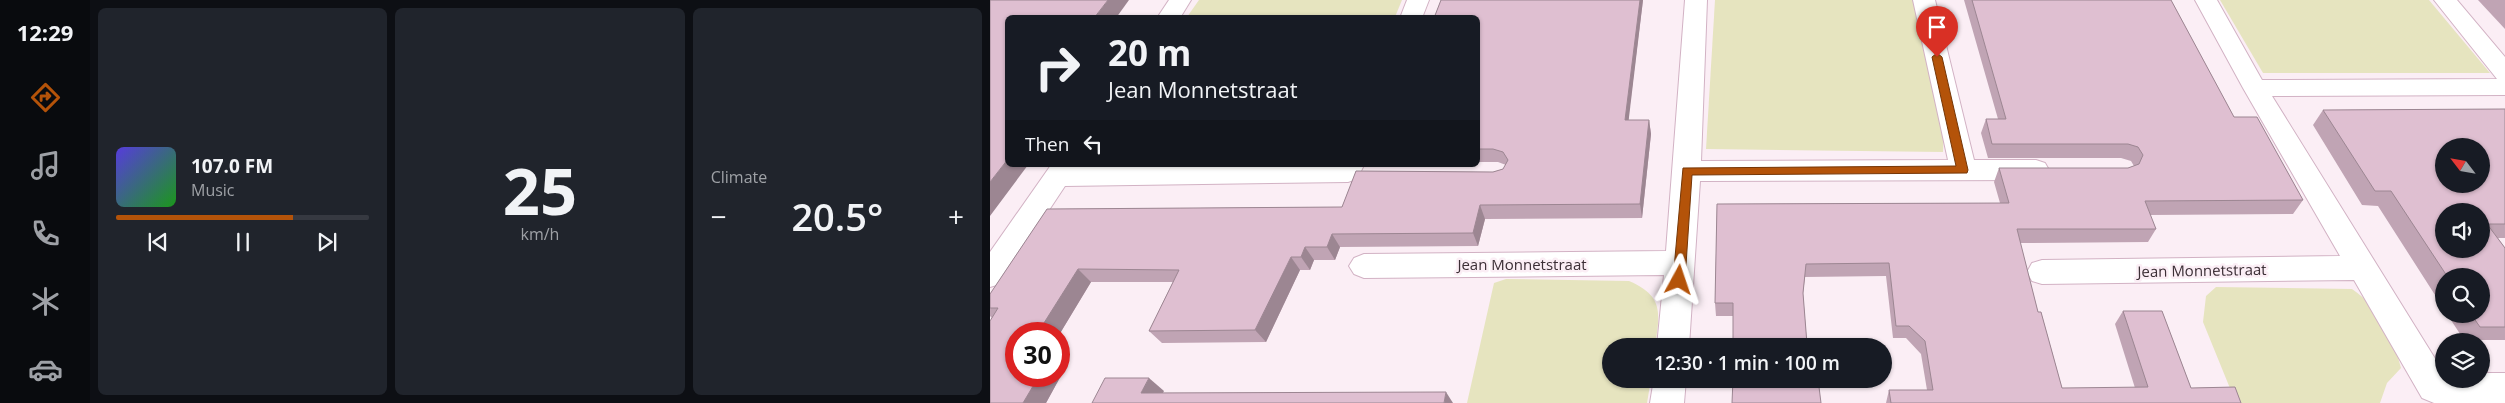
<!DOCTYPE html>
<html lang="en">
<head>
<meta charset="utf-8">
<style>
	:root { --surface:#171b24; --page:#20242c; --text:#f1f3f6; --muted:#9ea1a6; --line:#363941; --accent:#b45309 }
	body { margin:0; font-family:"Open Sans",sans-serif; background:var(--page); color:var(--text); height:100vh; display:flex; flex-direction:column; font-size:19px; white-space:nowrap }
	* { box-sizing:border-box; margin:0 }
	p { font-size:16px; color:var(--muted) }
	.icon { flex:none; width:28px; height:28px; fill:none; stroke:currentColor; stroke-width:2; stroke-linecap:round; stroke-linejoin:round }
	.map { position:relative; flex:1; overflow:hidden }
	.panel { display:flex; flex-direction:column; gap:8px; padding:8px; background:#0d0f14; width:900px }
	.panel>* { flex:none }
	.top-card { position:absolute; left:15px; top:15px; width:475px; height:152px; border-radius:8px; box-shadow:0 1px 4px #0004; background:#171b24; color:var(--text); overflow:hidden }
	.needle { width:32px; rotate:301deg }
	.buttons { position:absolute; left:1445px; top:138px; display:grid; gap:10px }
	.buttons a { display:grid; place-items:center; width:55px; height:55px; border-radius:50%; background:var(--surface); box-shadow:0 1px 4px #0004; font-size:25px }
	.speed { position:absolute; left:15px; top:322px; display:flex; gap:10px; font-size:25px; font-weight:700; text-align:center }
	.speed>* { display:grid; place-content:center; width:65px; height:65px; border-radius:50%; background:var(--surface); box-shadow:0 1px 4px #0004; line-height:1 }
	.speed .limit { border:8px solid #d22; background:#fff; color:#111 }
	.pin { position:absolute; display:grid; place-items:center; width:42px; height:42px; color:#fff; margin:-51px -21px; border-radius:50% 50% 50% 0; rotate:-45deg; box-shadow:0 0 5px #0007 }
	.pin .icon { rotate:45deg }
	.me { position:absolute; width:55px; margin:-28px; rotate:5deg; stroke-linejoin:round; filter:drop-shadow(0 0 4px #0008) }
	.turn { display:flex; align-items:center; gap:18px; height:105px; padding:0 20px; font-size:22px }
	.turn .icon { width:65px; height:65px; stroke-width:2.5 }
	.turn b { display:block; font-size:35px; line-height:42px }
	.then { display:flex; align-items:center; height:48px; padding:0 20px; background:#0003; gap:10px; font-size:19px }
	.big { font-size:38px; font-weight:600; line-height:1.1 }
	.panel .widget { flex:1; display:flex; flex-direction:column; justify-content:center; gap:8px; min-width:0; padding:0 18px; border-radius:8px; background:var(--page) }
	.panel .dial { align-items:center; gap:0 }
	.dial b { font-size:65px; line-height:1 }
	.song { display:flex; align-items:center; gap:15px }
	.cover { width:60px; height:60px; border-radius:8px; background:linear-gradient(135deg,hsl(250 70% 55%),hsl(120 70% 35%)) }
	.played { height:5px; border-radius:2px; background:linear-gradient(90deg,var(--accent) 70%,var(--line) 70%) }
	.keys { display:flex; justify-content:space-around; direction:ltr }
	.heat { display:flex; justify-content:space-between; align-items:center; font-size:28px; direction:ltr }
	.panel .tiles { flex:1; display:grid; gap:8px; grid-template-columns:repeat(3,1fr) }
	.trip { position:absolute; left:612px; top:338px; width:290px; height:50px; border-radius:25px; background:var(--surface); box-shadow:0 1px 4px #0004; font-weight:600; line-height:50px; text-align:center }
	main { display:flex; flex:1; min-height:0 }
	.tabs { display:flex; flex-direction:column; width:90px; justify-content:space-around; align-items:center; background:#090b0e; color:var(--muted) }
	.tabs .icon { width:35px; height:35px }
	.tabs .active { color:var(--accent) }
	.tabs b { font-size:22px; color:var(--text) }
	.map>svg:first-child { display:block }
	.green { fill:#e6e4bf }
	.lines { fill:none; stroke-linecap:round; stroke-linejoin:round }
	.minor-casing { stroke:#d2b2c4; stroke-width:2 }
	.minor { fill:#fff; fill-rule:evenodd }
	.wall { fill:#c0a4b4 }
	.shaded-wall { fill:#9c8692 }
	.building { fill:#dfbfd1; stroke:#9c8692; fill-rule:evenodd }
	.route { fill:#b45309; stroke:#753606 }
	.labels { text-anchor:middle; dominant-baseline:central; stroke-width:5; stroke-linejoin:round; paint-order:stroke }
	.street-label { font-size:15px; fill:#3c2f36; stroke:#fbeef5 }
</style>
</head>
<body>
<main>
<nav class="tabs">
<b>12:29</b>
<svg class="icon active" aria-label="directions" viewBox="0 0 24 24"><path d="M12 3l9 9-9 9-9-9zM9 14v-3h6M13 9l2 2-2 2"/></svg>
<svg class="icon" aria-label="music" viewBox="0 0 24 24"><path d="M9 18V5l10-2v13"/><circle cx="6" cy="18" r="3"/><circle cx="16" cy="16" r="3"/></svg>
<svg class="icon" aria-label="phone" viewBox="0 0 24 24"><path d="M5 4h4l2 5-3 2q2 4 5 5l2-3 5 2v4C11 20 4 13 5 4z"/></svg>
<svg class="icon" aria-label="climate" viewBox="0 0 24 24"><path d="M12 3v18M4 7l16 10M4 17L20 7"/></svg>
<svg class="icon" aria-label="car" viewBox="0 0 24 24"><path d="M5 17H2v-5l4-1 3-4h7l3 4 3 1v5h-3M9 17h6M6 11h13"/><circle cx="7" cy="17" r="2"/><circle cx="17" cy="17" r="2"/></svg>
</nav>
<section class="panel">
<div class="tiles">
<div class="widget">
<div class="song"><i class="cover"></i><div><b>107.0 FM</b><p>Music</p></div></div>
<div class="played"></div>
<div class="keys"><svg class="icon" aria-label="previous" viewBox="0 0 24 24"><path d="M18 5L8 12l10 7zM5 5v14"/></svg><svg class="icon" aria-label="pause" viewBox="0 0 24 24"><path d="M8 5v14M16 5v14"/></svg><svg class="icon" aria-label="next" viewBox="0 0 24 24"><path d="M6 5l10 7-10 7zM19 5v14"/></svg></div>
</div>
<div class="widget dial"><b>25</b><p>km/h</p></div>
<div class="widget"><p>Climate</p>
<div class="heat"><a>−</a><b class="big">20.5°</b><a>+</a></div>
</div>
</div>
</section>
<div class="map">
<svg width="1515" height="403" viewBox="0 0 1515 403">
	<rect width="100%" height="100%" fill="#fbeef5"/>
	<g class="green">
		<polygon points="209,0 412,0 405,17 197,17"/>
		<polygon points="725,0 926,0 954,127 953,152 716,149"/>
		<polygon points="1230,0 1439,0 1500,73 1273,73"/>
		<path d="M516,279L639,281C674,296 670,313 665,346H621V379H661L657,403H477L504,283Z"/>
		<path d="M1226,287L1362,289C1392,310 1402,334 1411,368L1397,383L1390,403H1246L1213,322L1216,296Z"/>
	</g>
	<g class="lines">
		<defs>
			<g id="minor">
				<polygon points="179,0 201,0 190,18 167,18"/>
				<polygon points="417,0 439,0 432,18 410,18"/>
				<polygon points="695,0 717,0 711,161 958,160 923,0 945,0 984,160 1046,160 1055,163 1059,170 1055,177 1046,180 710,181 699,346 667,346 674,275 374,278 364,274 359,266 364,258 374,254 676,251"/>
				<polygon points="1205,0 1227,0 1272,80 1507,79 1444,0 1467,0 1515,57 1515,95 1282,96 1454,373 1454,379 1491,379 1491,373 1515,373 1515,403 1444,403 1432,398 1364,280 1052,284 1042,281 1037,272 1042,263 1052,260 1350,256 1253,88"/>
				<polygon points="61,165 88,166 374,165 367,179 358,182 75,186 10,284 0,287 0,252"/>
				<polygon points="664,379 696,379 694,403 660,403"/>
			</g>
		</defs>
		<use href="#minor" class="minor-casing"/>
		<use href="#minor" class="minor"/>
	</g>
	<g class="wall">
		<polygon points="451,0 653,0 638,120 659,120 661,134 652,218 495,219 488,246 350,247 345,260 324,260 320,270 310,270 276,342 172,343 159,331 183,282 101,282 69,335 69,334 26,334 26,376 69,376 69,353 79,361 56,403 0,403 0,321 2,318 0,316 0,294 57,209 352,207 366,171 503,172 513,169 516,165 508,162 488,162 488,18 444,18"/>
		<polygon points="974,0 1181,0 1244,117 1267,117 1313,200 1303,214 1160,215 1166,229 1158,242 1030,243 1048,312 1051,312 1072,388 1145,388 1125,324 1133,311 1172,311 1201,388 1245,387 1251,403 896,403 899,390 937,390 931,354 916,338 903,338 896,276 815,277 813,294 817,344 825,343 825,346 743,346 743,316 726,316 725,303 727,204 1010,203 1004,182 1009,168 1138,168 1144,166 1141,161 1131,158 998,158 991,133 996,119 1008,119"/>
		<polygon points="1488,0 1515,0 1515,29"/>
		<polygon points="1515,109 1515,238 1508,238 1515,248 1515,340 1474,340 1457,314 1491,314 1491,276 1454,276 1454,309 1388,206 1372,205 1323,125 1333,110"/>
	</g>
	<g class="shaded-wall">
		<polygon points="118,0 139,0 126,18 104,18"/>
		<polygon points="650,0 653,0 637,134 635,120"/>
		<polygon points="659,120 661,134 652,218 650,204"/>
		<polygon points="18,159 18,165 38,165 0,216 0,182"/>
		<polygon points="490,205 495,219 488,246 483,233"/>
		<polygon points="342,234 350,247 345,260 337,247"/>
		<polygon points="315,247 324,260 320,270 311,257"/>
		<polygon points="301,257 310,270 276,342 265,330"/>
		<polygon points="88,269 101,282 69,335 69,334 47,334"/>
		<polygon points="69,353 79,361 56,403 33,403 49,376 69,376"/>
		<polygon points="159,378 174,391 168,403 151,393"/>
		<polygon points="456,392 463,403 454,403"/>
	</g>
	<g class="building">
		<polygon points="0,0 118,0 104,18 18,18 18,159 0,182"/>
		<polygon points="451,0 650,0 635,120 659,120 650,204 490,205 483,233 342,234 337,247 315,247 311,257 301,257 265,330 159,331 189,270 88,269 47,334 26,334 26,376 49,376 33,403 0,403 0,321 8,308 0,308 0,294 57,209 352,207 366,171 503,172 513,169 518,160 513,152 503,149 488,149 488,18 444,18"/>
		<polygon points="982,0 1181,0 1244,117 1267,117 1313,200 1155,201 1166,229 1027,229 1048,312 1051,312 1072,388 1158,387 1133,311 1172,311 1201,388 1245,387 1251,403 901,403 899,390 943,390 935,341 919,326 906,326 899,263 816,264 813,293 817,344 825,343 825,346 743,346 743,303 725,303 727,204 1019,203 1009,168 1138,168 1149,164 1153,155 1148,147 1138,144 1002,144 996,119 1016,119"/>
		<path d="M1515,109V224H1497L1515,248V327H1490L1481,314H1491V276H1457L1401,191H1385L1333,110ZM1454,146H1491V184H1454ZM1454,211H1491V249H1454Z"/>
		<polygon points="115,378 159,378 151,393 456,392 454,403 102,403"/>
		<polygon points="743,379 828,379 831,403 742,403"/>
	</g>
	<polygon class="route" points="947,53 952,57 978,170 977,173 702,175 695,280 693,283 685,283 683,280 693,168 966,166 942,57"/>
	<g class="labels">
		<g class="street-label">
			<text x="532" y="264">Jean Monnetstraat</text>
			<text transform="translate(1212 270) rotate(-1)">Jean Monnetstraat</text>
		</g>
	</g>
</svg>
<div class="buttons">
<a><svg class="needle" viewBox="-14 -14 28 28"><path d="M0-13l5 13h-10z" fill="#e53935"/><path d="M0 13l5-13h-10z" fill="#9ea1a6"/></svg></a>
<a><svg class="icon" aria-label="sound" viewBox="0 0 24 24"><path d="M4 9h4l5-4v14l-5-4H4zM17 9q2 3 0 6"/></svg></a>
<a><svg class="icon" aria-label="search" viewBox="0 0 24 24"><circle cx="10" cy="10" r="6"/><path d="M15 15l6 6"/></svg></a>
<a><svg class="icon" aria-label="layers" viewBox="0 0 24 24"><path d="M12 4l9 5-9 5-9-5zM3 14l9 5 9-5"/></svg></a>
</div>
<div class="speed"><div class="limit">30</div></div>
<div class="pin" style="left:947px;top:57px;background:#d93025"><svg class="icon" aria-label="arrive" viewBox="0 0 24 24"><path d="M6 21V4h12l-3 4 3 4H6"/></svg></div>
<svg class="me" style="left:689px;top:280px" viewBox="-20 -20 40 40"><path d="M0-17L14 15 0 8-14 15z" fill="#b45309" stroke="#fff" stroke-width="4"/></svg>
<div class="trip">12:30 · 1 min · 100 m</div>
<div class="top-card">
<div class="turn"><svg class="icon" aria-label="right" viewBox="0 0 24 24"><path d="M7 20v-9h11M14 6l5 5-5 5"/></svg><div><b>20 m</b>Jean Monnetstraat</div></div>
<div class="then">Then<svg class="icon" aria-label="left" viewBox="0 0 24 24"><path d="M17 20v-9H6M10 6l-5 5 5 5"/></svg></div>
</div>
</div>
</main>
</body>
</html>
